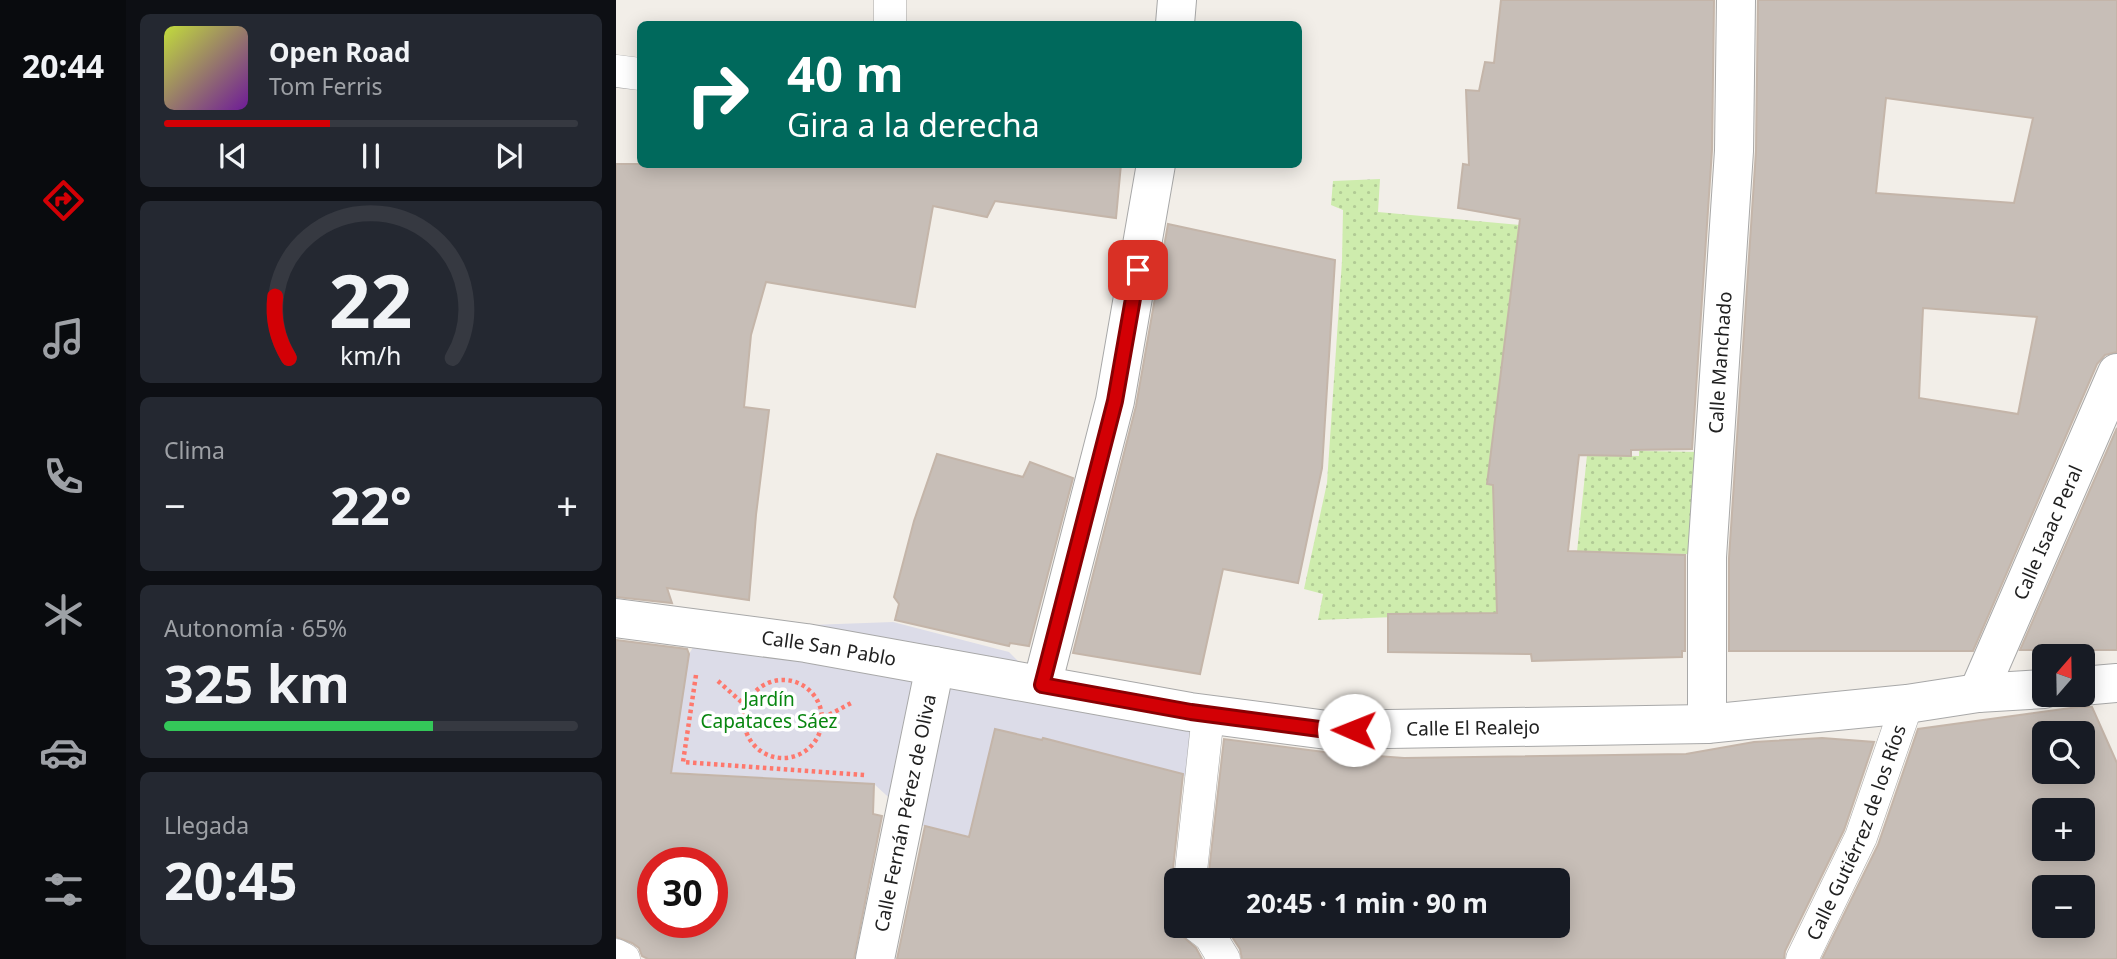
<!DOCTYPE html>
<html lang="es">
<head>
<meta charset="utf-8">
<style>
	:root { --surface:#171b24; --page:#242831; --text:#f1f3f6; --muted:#9ea1a6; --line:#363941; --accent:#d30005 }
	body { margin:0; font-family:"Noto Sans",sans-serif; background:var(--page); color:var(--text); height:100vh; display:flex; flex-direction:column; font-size:26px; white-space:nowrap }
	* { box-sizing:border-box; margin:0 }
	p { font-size:23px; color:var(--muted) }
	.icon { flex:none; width:38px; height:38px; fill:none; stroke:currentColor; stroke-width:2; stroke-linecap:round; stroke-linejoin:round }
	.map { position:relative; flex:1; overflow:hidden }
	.panel { display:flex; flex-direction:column; gap:14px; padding:14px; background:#0d0f14; width:490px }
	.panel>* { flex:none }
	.guide { position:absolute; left:21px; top:21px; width:665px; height:147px; border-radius:10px; box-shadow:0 4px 18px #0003; background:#00695c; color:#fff; overflow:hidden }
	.needle { width:46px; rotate:20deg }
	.buttons { position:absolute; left:1416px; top:644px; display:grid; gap:14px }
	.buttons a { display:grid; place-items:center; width:63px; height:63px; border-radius:10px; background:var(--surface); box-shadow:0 4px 18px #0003; font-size:35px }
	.speed { position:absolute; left:21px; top:847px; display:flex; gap:14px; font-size:35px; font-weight:700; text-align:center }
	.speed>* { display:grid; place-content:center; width:91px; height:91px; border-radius:50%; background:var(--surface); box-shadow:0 4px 18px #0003; line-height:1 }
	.speed .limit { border:10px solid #d22; background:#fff; color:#111 }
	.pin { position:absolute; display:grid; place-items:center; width:60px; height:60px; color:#fff; margin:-30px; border-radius:14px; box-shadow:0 4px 10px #0006 }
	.me { position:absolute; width:77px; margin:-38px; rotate:271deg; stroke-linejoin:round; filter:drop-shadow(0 0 5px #0008) }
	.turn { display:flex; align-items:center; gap:24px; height:147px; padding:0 35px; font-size:32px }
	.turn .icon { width:91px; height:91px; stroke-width:2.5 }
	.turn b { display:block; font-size:49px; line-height:60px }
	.big { font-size:52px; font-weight:700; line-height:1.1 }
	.panel .card { flex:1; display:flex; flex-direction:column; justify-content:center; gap:10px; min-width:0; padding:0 24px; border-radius:10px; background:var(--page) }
	.panel .dial { align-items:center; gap:0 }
	.dial svg { height:182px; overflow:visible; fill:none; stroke:var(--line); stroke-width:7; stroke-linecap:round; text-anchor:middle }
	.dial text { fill:var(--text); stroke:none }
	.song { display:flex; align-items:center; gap:21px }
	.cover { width:84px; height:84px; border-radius:10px; background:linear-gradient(135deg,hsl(70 70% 55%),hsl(280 70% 35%)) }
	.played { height:7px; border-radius:4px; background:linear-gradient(90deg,var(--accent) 40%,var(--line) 40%) }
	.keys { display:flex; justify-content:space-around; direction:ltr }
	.heat { display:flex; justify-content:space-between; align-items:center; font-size:38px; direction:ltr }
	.charge { height:10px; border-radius:5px; background:linear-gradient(90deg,#34c759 65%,var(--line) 0) }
	.trip { position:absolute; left:548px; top:868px; width:406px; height:70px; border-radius:10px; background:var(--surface); box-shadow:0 4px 18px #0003; font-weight:700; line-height:70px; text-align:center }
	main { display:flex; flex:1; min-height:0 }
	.dock { display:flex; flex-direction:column; width:126px; justify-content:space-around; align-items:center; background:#090b0e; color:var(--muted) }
	.dock .icon { width:49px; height:49px }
	.dock .current { color:var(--accent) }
	.dock b { font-size:32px; color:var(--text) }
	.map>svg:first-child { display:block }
	.grass { fill:url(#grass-dots) }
	.plaza { fill:#dcdce8 }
	.building { fill:#c7beb7; stroke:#c4b5a9; stroke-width:2; fill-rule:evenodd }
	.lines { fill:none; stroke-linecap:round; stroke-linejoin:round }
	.pedestrian-casing { stroke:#a8a8a8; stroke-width:33 }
	.minor-casing { stroke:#a8a8a8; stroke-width:40 }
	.path { stroke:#fe786d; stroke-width:4.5; stroke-dasharray:3.5 3.5; stroke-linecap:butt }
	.pedestrian { stroke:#fff; stroke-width:32 }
	.minor { stroke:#fff; stroke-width:38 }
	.route-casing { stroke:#890003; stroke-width:18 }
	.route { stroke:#d30005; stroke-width:12 }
	.labels { text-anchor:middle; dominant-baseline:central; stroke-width:7; stroke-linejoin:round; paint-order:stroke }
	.street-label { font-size:19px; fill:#212121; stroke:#fff }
	.park-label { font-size:19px; fill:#088610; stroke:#fff }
</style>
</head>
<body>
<main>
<nav class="dock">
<b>20:44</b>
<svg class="icon current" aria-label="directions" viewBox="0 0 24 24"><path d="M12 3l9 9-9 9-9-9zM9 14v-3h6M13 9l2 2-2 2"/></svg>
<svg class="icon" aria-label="music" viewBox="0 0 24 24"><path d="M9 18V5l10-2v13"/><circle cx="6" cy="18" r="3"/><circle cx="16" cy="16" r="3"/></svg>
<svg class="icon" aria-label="phone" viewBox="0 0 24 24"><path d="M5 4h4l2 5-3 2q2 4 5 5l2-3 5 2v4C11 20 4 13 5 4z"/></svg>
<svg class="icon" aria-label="climate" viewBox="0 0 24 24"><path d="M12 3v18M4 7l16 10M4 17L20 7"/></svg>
<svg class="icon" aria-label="car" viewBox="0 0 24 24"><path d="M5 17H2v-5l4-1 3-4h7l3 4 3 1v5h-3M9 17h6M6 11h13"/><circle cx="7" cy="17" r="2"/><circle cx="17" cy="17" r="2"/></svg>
<svg class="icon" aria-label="filters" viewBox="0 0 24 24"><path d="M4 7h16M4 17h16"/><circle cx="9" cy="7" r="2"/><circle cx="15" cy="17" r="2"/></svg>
</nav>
<section class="panel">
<div class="card">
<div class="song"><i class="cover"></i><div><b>Open Road</b><p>Tom Ferris</p></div></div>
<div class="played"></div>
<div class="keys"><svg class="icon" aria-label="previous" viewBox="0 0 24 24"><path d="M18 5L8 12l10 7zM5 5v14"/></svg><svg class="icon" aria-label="pause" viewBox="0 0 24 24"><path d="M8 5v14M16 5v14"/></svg><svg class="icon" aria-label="next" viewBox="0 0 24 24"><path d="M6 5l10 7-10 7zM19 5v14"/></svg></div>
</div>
<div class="card dial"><svg viewBox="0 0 100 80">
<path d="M14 69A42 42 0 1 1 86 69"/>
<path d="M14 69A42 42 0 0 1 8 42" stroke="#d30005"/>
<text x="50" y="56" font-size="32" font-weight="700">22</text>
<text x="50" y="72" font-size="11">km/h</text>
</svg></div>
<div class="card"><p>Clima</p>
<div class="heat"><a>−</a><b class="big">22°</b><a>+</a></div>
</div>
<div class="card"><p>Autonomía · 65%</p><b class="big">325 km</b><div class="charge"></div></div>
<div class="card"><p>Llegada</p><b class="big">20:45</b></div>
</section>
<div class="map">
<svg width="1501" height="959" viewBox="0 0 1501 959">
	<defs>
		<pattern id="grass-dots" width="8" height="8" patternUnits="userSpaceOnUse" patternTransform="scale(1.75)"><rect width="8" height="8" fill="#ceecad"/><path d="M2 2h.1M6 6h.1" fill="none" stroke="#b1ca95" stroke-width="1.8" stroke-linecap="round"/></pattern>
	</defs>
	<rect width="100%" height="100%" fill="#f2eee8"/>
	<g class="grass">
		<polygon points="764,179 762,212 904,225 871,484 897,489 879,559 881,613 702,620 707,594 688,589 711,483 726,261 727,210 715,205 717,181"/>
		<polygon points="1023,451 1083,452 1073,554 961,552 971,455 1023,456"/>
	</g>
	<polygon class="plaza" points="277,622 393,652 426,685 592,715 577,778 499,758 499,756 380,729 353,836 303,825 258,784 55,772 73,654 88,629"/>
	<g class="building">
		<polygon points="885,0 1098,0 1096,150 1076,449 1015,450 1015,456 963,455 952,551 1069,555 1069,651 1066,651 1066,657 916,661 915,654 772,652 772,614 881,613 877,485 871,484 904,219 842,208 847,164 853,165 850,90 863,91 869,62 878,63"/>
		<path d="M1142,0H1501V352L1489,355L1481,364L1357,651H1113V558L1140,151ZM1270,98L1417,118L1398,203L1260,193ZM1307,308L1421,317L1402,414L1303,398Z"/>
		<polygon points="0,164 505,164 500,218 379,201 371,217 317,206 299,307 150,282 135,335 128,407 153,410 140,515 133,600 51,588 56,603 0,597"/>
		<polygon points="552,224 719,260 706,468 682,583 607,569 584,674 457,653 520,406"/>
		<polygon points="1501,428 1501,650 1404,650"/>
		<polygon points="321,454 407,477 414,462 457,478 413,646 394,643 393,646 279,620 283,604 278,597 298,521"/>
		<path d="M0,640L71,649L73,654L55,773L258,784L257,814L266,816L238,959H32L26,956L23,948L16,943L0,937ZM37,863H96V922H37Z"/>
		<path d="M1462,707H1476L1501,763V959H1206L1262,845L1302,729ZM1428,733H1466V772H1428ZM1428,810H1466V849H1428ZM1428,887H1466V926H1428Z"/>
		<polygon points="379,729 426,740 427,738 567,774 556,878 560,891 560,926 563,926 564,934 580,948 586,959 281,959 309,826 353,837"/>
		<polygon points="1206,738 1258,742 1228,830 1169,951 1168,959 626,959 624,949 609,926 942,926 942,880 592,880 608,739 708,752 788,758 1070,754 1138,742"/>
	</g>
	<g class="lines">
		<defs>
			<g id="pedestrian">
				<polyline points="274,0 274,24"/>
				<polyline points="0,71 24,74"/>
				<polyline points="574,880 592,715"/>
				<polyline points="581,926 594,936 608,959"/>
				<polyline points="0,955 8,959"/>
				<path id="s1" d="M1186,959L1245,837L1291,704"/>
			</g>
			<g id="minor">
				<polyline points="559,24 561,0"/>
				<path id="s2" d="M0,618L190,643L574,712L711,730L1091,724L1291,704L1362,693L1428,689"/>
				<polyline points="426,685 499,401 540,164"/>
				<polyline points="1466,686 1501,683"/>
				<path id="s3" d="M1362,693L1501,373"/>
				<path id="s4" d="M1091,724V557L1118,151L1120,0"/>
				<path id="s5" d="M259,959L319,666"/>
			</g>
		</defs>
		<use href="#pedestrian" class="pedestrian-casing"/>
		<use href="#minor" class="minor-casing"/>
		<g class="path">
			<polyline points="80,675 67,762 249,775"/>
			<circle cx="167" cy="719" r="39"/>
			<polyline points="102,681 130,706"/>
			<polyline points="207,718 237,702"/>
		</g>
		<use href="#pedestrian" class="pedestrian"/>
		<use href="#minor" class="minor"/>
	</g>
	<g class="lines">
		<defs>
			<polyline id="route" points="522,270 499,401 426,685 575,712 711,730 738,730"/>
		</defs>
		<use href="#route" class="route-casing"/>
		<use href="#route" class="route"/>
	</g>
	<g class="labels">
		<g class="street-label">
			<text stroke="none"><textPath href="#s4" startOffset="362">Calle Manchado</textPath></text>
			<text stroke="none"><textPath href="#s3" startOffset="175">Calle Isaac Peral</textPath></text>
			<text stroke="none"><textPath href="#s2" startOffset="215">Calle San Pablo</textPath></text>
			<text stroke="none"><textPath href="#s2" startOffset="866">Calle El Realejo</textPath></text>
			<text stroke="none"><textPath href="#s5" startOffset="149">Calle Fernán Pérez de Oliva</textPath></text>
			<text stroke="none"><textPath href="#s1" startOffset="138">Calle Gutiérrez de los Ríos</textPath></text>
		</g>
		<g class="park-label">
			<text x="153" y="699">Jardín<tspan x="153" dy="22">Capataces Sáez</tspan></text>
		</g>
	</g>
</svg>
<div class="buttons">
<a><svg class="needle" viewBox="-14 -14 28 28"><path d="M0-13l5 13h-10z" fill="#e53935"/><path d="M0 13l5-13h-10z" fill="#9ea1a6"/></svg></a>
<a><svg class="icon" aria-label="search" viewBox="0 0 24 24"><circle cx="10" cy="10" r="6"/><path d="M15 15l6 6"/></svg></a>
<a>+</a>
<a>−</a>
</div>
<div class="speed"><div class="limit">30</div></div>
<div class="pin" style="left:522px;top:270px;background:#d93025"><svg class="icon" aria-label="arrive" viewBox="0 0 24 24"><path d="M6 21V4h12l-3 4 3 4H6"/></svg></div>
<svg class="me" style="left:738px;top:730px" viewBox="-20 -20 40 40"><circle r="19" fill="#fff"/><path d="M0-13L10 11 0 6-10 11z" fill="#d30005"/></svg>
<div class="trip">20:45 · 1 min · 90 m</div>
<div class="guide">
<div class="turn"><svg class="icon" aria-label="right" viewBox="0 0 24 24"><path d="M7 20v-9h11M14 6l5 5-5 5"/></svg><div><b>40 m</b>Gira a la derecha</div></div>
</div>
</div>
</main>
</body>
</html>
